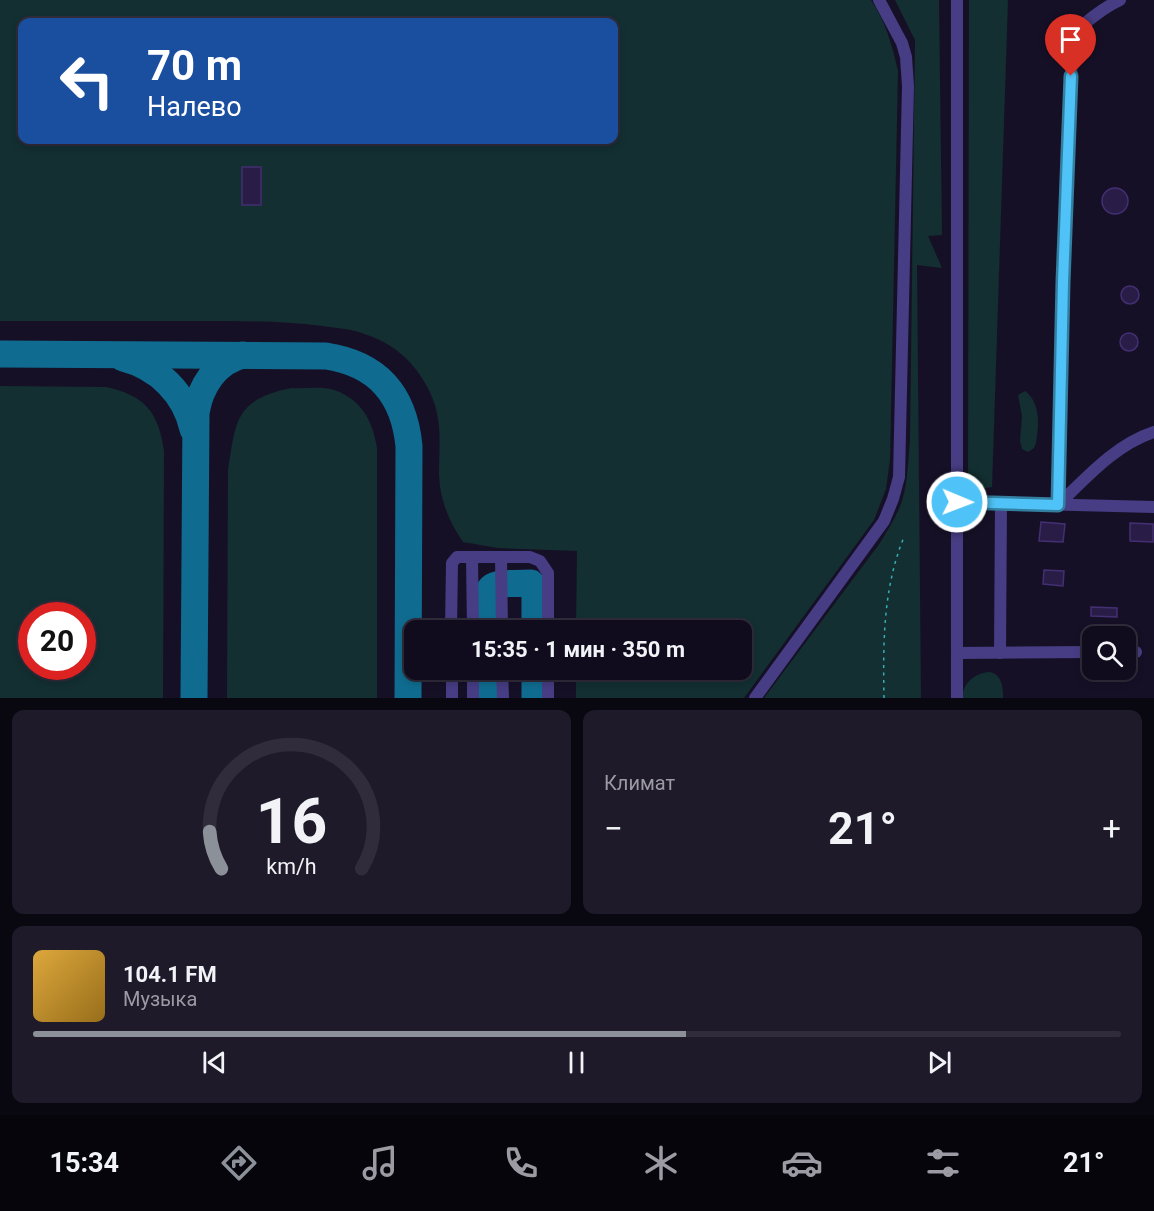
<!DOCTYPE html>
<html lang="ru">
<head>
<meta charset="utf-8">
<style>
	:root { --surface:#100c1d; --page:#1e1a2a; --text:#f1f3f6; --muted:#9c9ba4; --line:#302c3b; --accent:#8c9099 }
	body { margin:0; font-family:Roboto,sans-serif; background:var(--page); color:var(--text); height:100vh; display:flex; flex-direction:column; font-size:22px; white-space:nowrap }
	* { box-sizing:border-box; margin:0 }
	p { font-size:20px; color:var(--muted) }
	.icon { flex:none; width:33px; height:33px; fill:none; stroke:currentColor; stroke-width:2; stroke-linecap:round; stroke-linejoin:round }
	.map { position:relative; height:698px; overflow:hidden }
	.details { display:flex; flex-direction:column; gap:12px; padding:12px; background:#090710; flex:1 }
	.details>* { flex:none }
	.top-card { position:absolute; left:18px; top:18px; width:600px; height:126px; border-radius:12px; box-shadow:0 3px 9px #0003,0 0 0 2px var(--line); background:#1a4fa0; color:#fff; overflow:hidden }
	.tools { position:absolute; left:1082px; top:626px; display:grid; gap:12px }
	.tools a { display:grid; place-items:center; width:54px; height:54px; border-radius:12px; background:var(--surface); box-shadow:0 3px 9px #0003,0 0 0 2px var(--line); font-size:30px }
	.speed { position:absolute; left:18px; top:602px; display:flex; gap:12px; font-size:30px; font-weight:700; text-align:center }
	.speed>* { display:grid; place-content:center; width:78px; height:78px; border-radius:50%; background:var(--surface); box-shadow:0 3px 9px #0003,0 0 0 2px var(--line); line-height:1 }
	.speed .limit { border:9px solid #d22; background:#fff; color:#111 }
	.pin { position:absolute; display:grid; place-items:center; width:51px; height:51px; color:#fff; margin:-62px -26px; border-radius:50% 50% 50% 0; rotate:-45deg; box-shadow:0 0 6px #0007 }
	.pin .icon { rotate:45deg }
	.me { position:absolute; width:66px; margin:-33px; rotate:91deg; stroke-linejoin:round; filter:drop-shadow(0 0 4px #0008) }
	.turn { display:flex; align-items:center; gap:21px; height:126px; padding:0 30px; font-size:27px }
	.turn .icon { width:78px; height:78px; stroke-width:2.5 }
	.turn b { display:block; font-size:42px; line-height:51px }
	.big { font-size:45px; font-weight:700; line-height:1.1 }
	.details .card { flex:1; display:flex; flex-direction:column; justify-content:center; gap:9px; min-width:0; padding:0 21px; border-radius:12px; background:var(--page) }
	.details .dial { align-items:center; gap:0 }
	.dial svg { height:156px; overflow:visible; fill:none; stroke:var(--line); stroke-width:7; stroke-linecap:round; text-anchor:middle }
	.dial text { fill:var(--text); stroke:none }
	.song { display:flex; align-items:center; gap:18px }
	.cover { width:72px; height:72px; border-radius:9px; background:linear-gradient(135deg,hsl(40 70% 55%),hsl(40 70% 35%)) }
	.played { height:6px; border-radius:3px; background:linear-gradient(90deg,var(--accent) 60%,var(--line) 60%) }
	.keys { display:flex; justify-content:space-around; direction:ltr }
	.heat { display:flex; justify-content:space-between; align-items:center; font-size:33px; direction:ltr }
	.details .tiles { flex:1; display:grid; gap:12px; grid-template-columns:1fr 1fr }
	.card:last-child { grid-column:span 2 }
	.trip { position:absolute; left:404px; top:620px; width:348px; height:60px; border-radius:12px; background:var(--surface); box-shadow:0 3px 9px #0003,0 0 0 2px var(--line); font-weight:700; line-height:60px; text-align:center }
	.menu { display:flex; height:96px; justify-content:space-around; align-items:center; background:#06050c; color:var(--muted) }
	.menu .icon { width:42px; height:42px }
	.menu .current { color:var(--accent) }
	.menu b { font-size:27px; color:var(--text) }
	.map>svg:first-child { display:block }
	.green { fill:#132f31; fill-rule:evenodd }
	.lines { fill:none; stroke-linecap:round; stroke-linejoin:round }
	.taxiway { stroke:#0f6c90; stroke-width:27 }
	.building { fill:#291d47; stroke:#432f72; stroke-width:1.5 }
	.path { stroke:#33b1b6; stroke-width:1.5; stroke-dasharray:3 4.5; stroke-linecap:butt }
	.minor { stroke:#463d84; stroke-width:12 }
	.route-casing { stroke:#337fa1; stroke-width:15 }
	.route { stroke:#4fc3f7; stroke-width:10 }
</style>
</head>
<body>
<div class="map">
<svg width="1154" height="698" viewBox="0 0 1154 698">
	<rect width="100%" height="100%" fill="#161027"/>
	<g class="green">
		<path d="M0,0H871C886,22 892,45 898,71L890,460L886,489L874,520L744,698H576V669H741V630H576L577,551L498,548L463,542C449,522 440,500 439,475C439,440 444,415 425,383C412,360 392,343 367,335C353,329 337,328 322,326C283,321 244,321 205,321C136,321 68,321 0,321ZM22,22H614V140H22Z"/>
		<path d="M895,0H939L942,235L928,236L942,268L917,265L921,698H764L880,543C888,529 897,516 902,501C908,481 908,460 910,440L915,40Z"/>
		<polygon points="969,0 1008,0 992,487 968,491"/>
		<path d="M0,386L106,387C144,395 159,412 164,451L163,698H0ZM32,615H82V666H32Z"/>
		<path d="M291,388C304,389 321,386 334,390C361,399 373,421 377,448V698H227L228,470C236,420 235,400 291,388Z"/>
		<path d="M1025,391C1041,403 1039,426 1036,443L1034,448L1028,452L1022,449L1020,441L1022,416L1018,395Z"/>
		<path d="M990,672C1002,675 1003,687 1003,698H962C963,683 974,673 990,672Z"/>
	</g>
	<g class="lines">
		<g class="taxiway">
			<path d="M0,354L326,356C378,364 404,395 409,446L408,698"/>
			<path d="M123,358C158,367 185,393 193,429"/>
			<path d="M487,630C487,581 481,584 531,583L535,589V630"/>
			<polyline points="535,669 535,698"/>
			<path d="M194,698L196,413C200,387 216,361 243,355"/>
			<polyline points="487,698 487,669"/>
		</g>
	</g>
	<g class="building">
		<rect x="242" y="167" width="19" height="38"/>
		<circle cx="1115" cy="201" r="13"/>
		<circle cx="1130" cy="295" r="9"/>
		<circle cx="1129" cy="342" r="9"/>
		<polygon points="1041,522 1065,524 1063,542 1039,541"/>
		<polygon points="1130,523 1153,524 1153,542 1130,541"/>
		<polygon points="1044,570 1064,571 1063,586 1043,584"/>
		<polygon points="1091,607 1117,608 1117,617 1091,616"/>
	</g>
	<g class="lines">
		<path class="path" d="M884,698C883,643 883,588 904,537"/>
		<g class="minor">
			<polyline points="957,0 957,698"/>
			<polyline points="957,502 1154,507"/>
			<path d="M1058,505L1063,282L1072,53C1072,48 1073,43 1074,38C1078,25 1107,6 1120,0"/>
			<path d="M1058,505C1087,477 1115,445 1154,432"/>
			<polyline points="472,557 473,630"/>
			<polyline points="501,557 502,630"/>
			<polyline points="451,630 452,563 457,557 530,557 540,561 548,573 548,630"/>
			<polyline points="1125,652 1136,652"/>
			<polyline points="957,653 1092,652"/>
			<polyline points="1000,653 1001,503"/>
			<polyline points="473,669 473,698"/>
			<polyline points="502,669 503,698"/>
			<polyline points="452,698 452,669"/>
			<polyline points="548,698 548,669"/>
			<polyline points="755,698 884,521 893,499 899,477 908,86 906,57 902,43 879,0"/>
		</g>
	</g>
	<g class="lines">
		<defs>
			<polyline id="route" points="957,502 1058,505 1063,282 1071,76"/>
		</defs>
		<use href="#route" class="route-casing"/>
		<use href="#route" class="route"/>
	</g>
</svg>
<div class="tools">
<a><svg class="icon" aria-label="search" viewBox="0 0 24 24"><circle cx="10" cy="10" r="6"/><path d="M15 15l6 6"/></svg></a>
</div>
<div class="speed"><div class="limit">20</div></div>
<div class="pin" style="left:1071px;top:76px;background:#d93025"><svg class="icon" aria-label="arrive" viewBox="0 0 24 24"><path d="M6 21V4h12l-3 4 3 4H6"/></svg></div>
<svg class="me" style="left:957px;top:502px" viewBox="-20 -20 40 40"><circle r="17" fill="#4fc3f7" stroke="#fff" stroke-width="3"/><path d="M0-11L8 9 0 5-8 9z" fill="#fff"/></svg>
<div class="trip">15:35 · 1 мин · 350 m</div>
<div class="top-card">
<div class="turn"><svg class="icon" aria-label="left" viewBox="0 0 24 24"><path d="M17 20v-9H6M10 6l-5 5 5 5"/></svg><div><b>70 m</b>Налево</div></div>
</div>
</div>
<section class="details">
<div class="tiles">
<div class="card dial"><svg viewBox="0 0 100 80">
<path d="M14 69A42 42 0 1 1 86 69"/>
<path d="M14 69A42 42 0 0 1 8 50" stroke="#8c9099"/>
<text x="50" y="56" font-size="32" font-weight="700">16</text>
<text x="50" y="72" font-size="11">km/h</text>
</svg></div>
<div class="card"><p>Климат</p>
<div class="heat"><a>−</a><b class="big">21°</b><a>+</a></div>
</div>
<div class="card">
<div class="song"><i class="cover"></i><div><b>104.1 FM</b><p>Музыка</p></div></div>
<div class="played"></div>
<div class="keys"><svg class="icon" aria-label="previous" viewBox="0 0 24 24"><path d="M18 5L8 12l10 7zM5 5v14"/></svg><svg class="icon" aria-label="pause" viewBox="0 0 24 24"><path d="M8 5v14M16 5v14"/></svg><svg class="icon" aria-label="next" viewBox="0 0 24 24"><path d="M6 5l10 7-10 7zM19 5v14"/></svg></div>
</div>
</div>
</section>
<nav class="menu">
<b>15:34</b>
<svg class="icon current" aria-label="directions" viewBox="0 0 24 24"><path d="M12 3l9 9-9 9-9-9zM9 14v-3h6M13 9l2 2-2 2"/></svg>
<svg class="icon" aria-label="music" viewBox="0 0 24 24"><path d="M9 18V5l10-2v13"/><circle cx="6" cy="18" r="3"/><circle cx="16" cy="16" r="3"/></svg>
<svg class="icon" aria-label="phone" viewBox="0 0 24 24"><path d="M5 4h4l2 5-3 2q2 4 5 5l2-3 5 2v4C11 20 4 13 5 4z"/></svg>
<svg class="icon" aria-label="climate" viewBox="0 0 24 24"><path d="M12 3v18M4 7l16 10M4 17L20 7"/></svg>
<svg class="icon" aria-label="car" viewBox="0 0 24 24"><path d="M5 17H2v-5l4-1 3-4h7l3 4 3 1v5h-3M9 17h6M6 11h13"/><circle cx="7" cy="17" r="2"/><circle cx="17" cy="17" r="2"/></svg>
<svg class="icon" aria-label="filters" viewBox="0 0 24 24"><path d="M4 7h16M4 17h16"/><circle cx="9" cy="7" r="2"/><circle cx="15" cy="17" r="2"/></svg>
<b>21°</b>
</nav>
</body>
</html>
